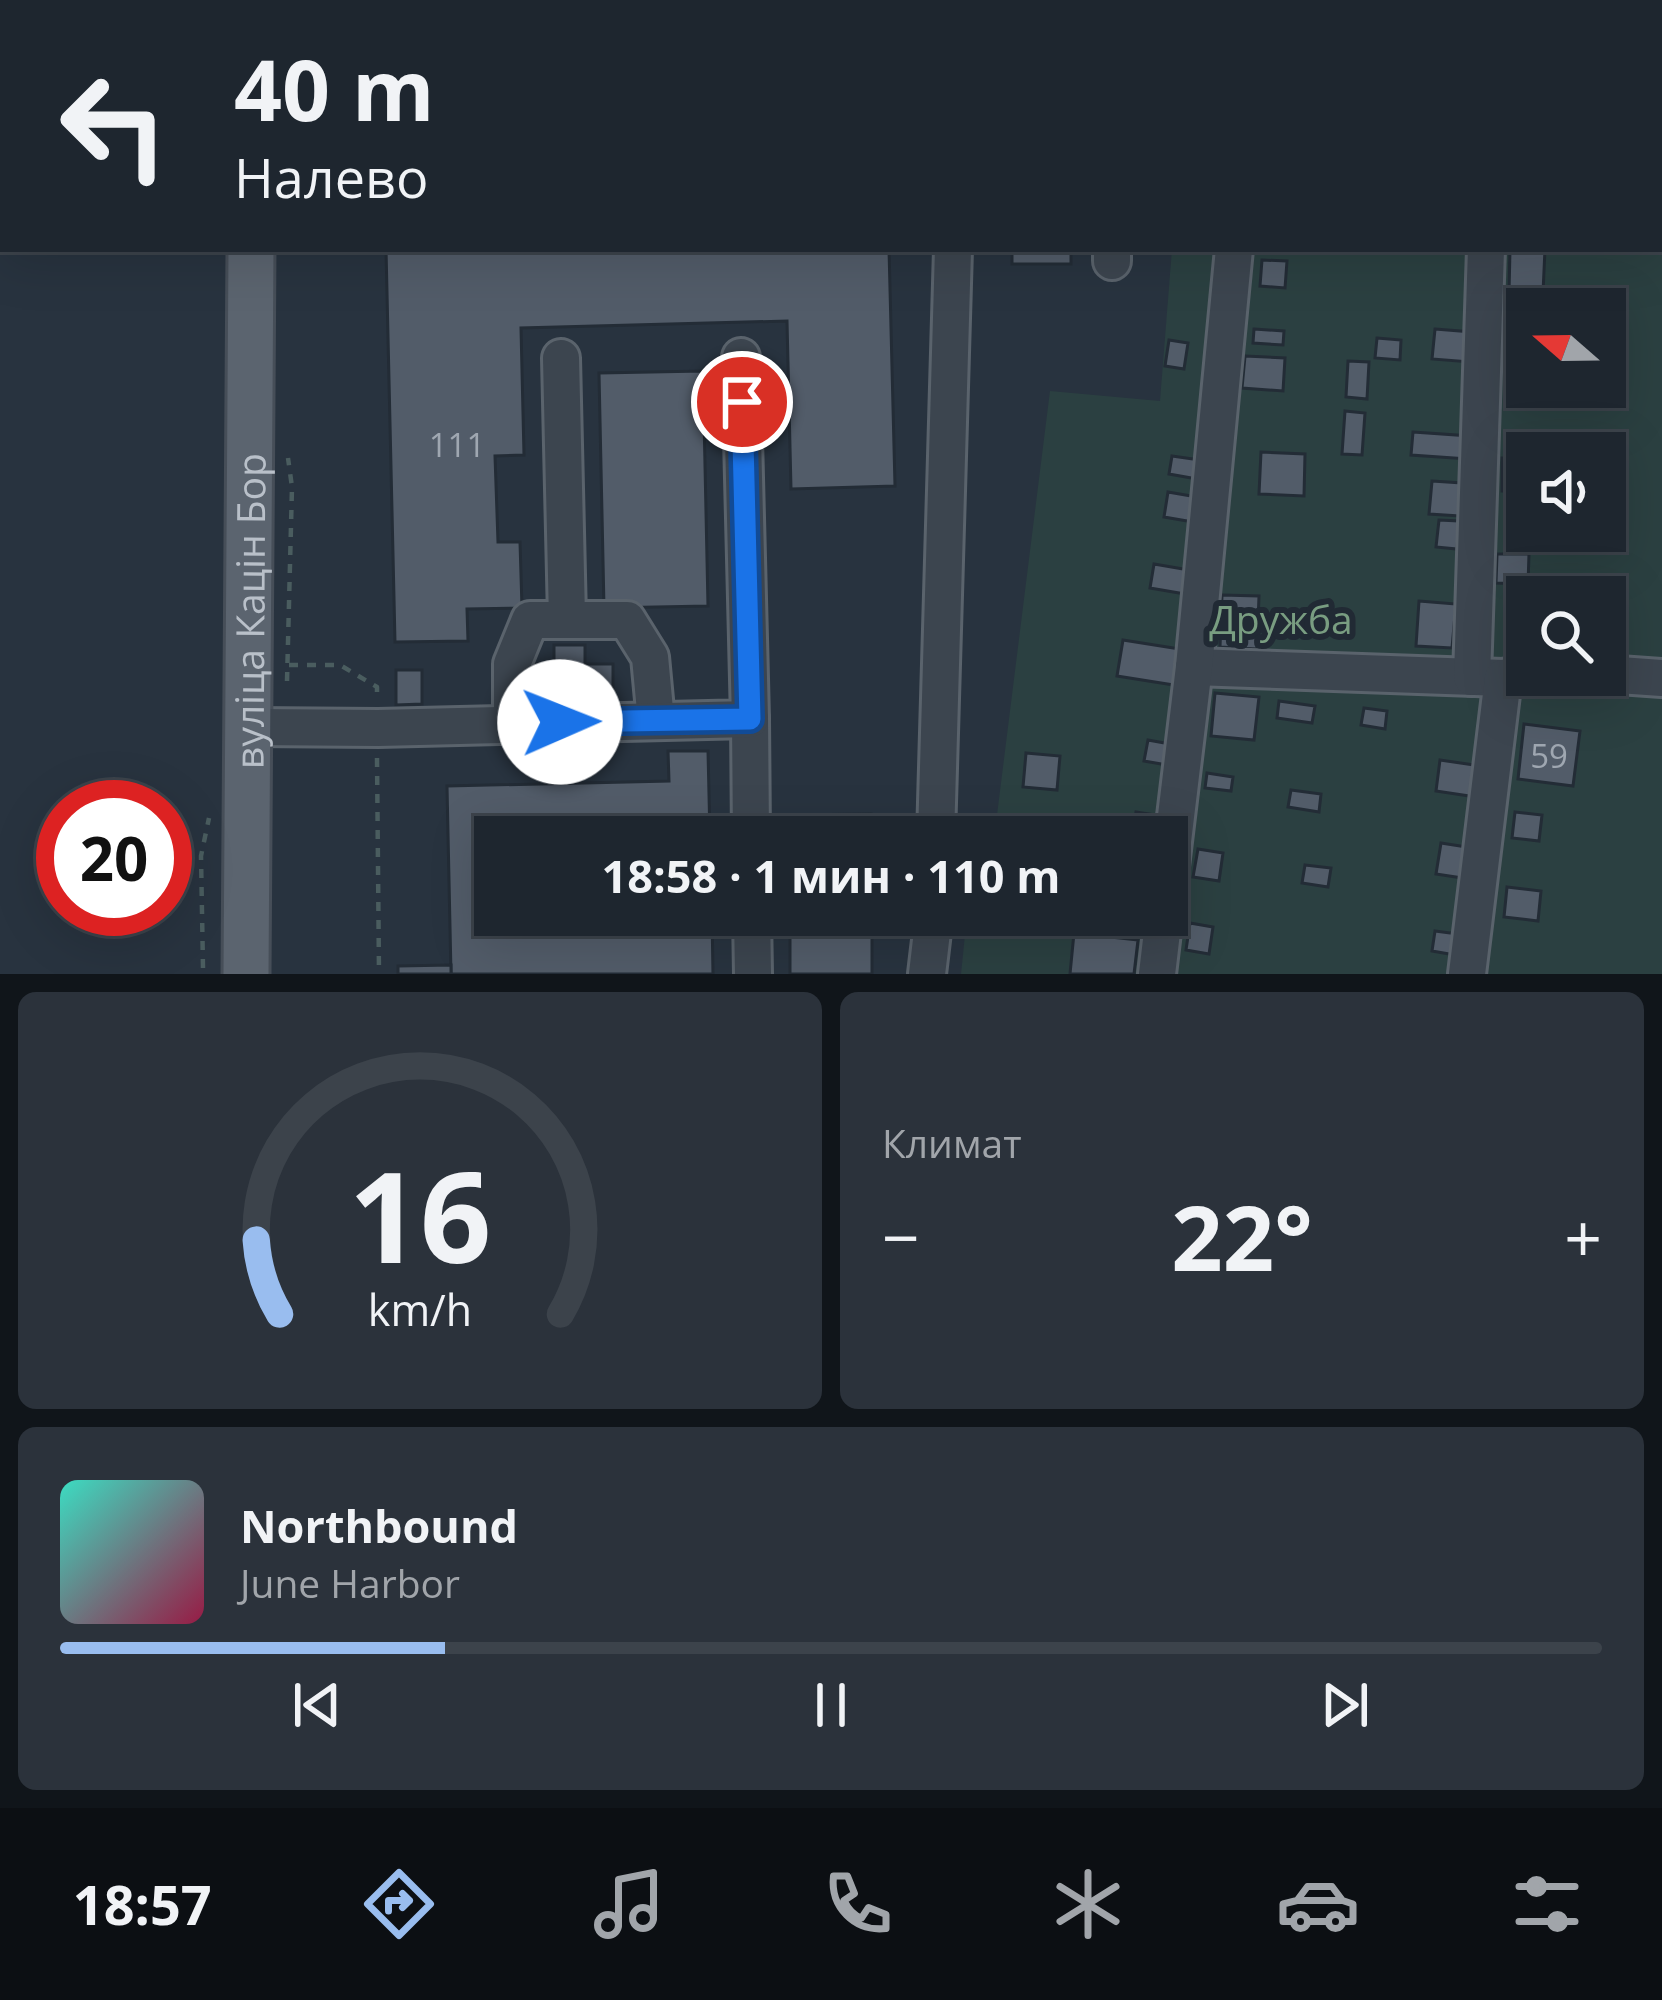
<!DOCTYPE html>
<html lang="ru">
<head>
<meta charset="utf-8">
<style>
	:root { --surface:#1e262f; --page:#2b323b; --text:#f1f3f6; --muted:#a1a5aa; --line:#3c434b; --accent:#99bdef }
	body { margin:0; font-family:"Open Sans",sans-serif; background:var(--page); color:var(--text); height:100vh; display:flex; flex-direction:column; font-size:45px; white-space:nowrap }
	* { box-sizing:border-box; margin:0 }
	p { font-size:39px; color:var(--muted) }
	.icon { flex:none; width:66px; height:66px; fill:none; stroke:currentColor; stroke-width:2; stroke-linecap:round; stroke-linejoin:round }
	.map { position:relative; height:974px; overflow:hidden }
	.details { display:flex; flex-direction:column; gap:18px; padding:18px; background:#10151a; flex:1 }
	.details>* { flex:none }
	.hud { position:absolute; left:0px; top:0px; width:1662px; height:252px; box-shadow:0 12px 48px #0002,0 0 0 3px var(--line); background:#1e262f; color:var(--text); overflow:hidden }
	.needle { width:78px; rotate:290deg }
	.fabs { position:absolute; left:1506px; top:288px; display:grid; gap:24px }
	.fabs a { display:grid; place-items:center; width:120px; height:120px; border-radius:0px; background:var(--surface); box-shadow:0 12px 48px #0002,0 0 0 3px var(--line); font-size:60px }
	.speed { position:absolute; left:36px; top:780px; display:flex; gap:24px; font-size:60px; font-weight:700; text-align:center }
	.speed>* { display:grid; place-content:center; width:156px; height:156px; border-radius:50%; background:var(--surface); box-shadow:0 12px 48px #0002,0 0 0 3px var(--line); line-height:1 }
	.speed .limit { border:18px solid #d22; background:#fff; color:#111 }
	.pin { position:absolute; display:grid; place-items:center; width:102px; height:102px; color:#fff; margin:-51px; border:6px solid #fff; border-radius:50%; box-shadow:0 3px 12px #0007 }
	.me { position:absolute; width:132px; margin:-66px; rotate:89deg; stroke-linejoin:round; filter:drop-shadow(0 0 9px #0008) }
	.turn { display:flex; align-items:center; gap:42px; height:252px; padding:0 36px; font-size:54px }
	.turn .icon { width:156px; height:156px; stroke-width:2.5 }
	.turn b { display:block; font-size:84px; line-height:102px }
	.big { font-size:90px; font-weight:700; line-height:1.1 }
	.details .tile { flex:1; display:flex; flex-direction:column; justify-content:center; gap:18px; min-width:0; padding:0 42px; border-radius:18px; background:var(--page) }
	.details .dial { align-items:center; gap:0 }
	.dial svg { height:312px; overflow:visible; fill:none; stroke:var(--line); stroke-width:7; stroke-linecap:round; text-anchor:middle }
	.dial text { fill:var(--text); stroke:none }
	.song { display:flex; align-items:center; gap:36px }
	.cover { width:144px; height:144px; border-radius:18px; background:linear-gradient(135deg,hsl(170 70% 55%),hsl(340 70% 35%)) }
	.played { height:12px; border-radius:6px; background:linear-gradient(90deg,var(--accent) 25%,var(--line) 25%) }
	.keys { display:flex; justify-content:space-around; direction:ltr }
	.heat { display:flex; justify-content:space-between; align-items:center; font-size:66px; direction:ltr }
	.details .tiles { flex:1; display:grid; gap:18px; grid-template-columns:1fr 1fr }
	.tile:last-child { grid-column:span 2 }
	.trip { position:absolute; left:474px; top:816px; width:714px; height:120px; border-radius:0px; background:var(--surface); box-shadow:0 12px 48px #0002,0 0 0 3px var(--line); font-weight:700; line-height:120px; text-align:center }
	.dock { display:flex; height:192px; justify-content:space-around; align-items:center; background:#0c0f13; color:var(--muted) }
	.dock .icon { width:84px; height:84px }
	.dock .selected { color:var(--accent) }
	.dock b { font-size:54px; color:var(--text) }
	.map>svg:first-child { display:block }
	.green { fill:#2b4041; fill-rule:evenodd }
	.building { fill:#525c69; stroke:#232c36; stroke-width:3 }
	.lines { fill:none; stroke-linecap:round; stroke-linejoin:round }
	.minor-casing { stroke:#5a636c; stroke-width:42 }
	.major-casing { stroke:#464e58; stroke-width:51 }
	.path { stroke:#4a5d5f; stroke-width:4.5; stroke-dasharray:9 9; stroke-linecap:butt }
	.minor { stroke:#3c454f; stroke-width:36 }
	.major { stroke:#5b646f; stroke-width:45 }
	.route-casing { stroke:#114b97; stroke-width:30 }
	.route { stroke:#1a73e8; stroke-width:21 }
	.labels { text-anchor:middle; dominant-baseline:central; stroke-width:12; stroke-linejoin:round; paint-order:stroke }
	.number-label { font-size:33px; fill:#9fa7b1 }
	.street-label { font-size:39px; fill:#b9c0c9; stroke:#212a34 }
	.park-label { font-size:39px; fill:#799d81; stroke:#212a34 }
</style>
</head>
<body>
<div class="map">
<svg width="1662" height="974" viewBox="0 0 1662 974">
	<rect width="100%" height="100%" fill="#28333f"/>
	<path class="green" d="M1543,0H1662V974H961L967,915H1167V837H974L976,818L997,815L1050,391L1160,401L1172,249H1659V3H1542ZM1527,309H1605V387H1527ZM1527,453H1605V531H1527ZM1527,597H1605V675H1527Z"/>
	<g class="building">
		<polygon points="386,249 889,249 895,486 791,489 787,321 521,328 524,455 495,456 498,542 520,542 522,608 467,609 468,641 395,642"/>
		<rect x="1012" y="249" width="59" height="15"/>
		<polygon points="1510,249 1545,249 1543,293 1509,293"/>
		<polygon points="1262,260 1287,261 1285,288 1260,286"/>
		<polygon points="1254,329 1284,331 1283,345 1253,343"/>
		<polygon points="1435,329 1472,332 1470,362 1432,359"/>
		<polygon points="1377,338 1401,340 1400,360 1375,358"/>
		<polygon points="1169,340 1188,343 1184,369 1165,366"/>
		<polygon points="1245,356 1285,358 1283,391 1242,388"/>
		<polygon points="1348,361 1369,362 1367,399 1346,397"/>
		<polygon points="1508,364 1527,364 1527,387 1541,389 1507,388"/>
		<polygon points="703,371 708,606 604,608 599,373"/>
		<polygon points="1345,411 1365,413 1362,455 1342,454"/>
		<polygon points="1413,432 1470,436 1468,459 1411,455"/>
		<polygon points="1261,452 1305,454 1304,496 1259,494"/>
		<polygon points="1172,456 1200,460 1197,479 1169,474"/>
		<polygon points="1502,458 1527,459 1527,491 1502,491"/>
		<polygon points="1432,481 1462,483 1460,516 1429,514"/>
		<polygon points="1168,492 1197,497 1193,522 1164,517"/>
		<polygon points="1439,520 1459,521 1457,549 1436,547"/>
		<polygon points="1497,554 1529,554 1528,584 1496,583"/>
		<polygon points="1154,564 1189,570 1185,594 1150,588"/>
		<polygon points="1222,595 1259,596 1257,649 1220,647"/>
		<polygon points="1419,601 1456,604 1452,648 1416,646"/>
		<polygon points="1123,640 1186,650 1180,686 1117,676"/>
		<polygon points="554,645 585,645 585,664 613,664 613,696 534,696 534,664 554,664"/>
		<polygon points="396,670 422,670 422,704 396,705"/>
		<polygon points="1215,693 1259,697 1254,740 1211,736"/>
		<polygon points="1279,701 1315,706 1312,723 1277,718"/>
		<polygon points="1364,708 1387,711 1385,729 1361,725"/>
		<polygon points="1524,724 1580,731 1573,786 1518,779"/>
		<polygon points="1148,740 1170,744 1167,765 1144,761"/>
		<polygon points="668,751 708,751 710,837 495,837 495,915 712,915 713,974 451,974 447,786 669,781"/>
		<polygon points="1026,753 1060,756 1057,790 1023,787"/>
		<polygon points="1440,760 1481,766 1476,797 1436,791"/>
		<polygon points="1207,773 1233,777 1231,791 1205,788"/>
		<polygon points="1291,790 1321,794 1319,812 1288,807"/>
		<polygon points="1136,812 1168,817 1164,837 1132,837"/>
		<polygon points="1515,812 1542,815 1539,841 1512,838"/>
		<polygon points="871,814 871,837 789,837 789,815"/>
		<polygon points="1441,843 1473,848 1469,879 1436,874"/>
		<polygon points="1198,849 1223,853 1219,881 1193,877"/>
		<polygon points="1305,865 1331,868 1328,887 1302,883"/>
		<polygon points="1507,887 1541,891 1538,921 1504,917"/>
		<rect x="790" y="915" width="82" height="59"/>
		<polygon points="1190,923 1213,927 1209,954 1186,950"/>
		<polygon points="1435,931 1458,934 1455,955 1432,951"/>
		<polygon points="1074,933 1138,940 1134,974 1070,974"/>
		<polygon points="451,965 451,974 398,974 398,966"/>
	</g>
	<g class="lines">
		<defs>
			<g id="minor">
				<polyline points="1228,3 1228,0"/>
				<polyline points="1512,3 1513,0"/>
				<polyline points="1659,195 1662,195"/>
				<polyline points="1112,261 1112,249"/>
				<polyline points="561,358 567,618"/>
				<polyline points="1194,667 1503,678 1527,673"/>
				<polyline points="1605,674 1662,678"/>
				<polyline points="1472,677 1486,249"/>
				<polyline points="750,719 751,837"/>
				<polyline points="512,723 512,664 530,620 627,620 650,657 656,721"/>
				<polyline points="247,727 378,728 750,719 741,357"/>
				<polyline points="936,837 953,249"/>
				<polyline points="1167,891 1194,667 1234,249"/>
				<polyline points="752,915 753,974"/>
				<polyline points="927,974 934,915"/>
				<polyline points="1157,974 1164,915"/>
				<polyline points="1467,974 1503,678"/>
			</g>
			<g id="major">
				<polyline points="250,0 250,3"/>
				<path id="s1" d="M246,974L251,249"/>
			</g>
		</defs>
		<use href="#minor" class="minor-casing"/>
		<use href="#major" class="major-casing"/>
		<g class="path">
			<polyline points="289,665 340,665 377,687 377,698"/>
			<polyline points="287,681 292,487 288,458"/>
			<polyline points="377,758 379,974"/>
			<polyline points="203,968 201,856 209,818"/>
		</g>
		<use href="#minor" class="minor"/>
		<use href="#major" class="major"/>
	</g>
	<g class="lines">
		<defs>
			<polyline id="route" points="560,722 750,719 742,402"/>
		</defs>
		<use href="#route" class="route-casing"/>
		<use href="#route" class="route"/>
	</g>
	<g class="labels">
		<g class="number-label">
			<text x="457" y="444">111</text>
			<text x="1549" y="755">59</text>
		</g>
		<g class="street-label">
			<text stroke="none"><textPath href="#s1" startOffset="363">вуліца Кацін Бор</textPath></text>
		</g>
		<g class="park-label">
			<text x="1281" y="618">Дружба</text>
		</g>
	</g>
</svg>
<div class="fabs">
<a><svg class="needle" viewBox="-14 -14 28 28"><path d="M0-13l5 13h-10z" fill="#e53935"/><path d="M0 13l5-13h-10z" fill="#a1a5aa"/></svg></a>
<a><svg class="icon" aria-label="sound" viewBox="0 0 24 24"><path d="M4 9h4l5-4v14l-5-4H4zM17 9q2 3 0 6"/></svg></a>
<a><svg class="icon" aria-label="search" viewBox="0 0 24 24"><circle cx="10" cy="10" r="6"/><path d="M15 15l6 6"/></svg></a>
</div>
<div class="speed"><div class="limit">20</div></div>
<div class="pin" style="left:742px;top:402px;background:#d93025"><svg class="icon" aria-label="arrive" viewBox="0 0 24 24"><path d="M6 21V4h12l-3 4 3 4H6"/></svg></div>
<svg class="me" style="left:560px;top:722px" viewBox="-20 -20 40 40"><circle r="19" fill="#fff"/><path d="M0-13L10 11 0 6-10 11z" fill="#1a73e8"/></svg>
<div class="trip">18:58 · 1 мин · 110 m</div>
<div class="hud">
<div class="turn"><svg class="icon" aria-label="left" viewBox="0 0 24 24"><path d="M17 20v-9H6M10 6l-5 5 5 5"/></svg><div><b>40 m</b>Налево</div></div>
</div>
</div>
<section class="details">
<div class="tiles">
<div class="tile dial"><svg viewBox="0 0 100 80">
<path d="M14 69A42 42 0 1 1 86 69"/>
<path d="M14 69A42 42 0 0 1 8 50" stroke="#99bdef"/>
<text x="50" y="56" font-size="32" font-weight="700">16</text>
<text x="50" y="72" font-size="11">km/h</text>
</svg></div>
<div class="tile"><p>Климат</p>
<div class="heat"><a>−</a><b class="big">22°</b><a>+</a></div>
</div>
<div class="tile">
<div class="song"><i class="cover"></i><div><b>Northbound</b><p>June Harbor</p></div></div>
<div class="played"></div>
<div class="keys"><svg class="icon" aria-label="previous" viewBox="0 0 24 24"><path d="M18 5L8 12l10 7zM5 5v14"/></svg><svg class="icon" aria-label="pause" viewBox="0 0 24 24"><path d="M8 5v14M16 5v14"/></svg><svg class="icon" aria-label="next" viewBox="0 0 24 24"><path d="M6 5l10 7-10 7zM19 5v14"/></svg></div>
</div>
</div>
</section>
<nav class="dock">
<b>18:57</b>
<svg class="icon selected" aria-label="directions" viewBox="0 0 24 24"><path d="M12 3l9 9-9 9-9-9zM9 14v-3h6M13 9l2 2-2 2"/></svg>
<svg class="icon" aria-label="music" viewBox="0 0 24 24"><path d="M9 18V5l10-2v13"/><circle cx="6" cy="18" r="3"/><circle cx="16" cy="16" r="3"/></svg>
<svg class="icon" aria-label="phone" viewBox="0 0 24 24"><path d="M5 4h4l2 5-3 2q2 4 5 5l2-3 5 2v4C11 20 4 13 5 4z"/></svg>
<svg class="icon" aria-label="climate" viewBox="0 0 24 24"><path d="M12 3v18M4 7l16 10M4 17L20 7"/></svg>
<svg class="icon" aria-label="car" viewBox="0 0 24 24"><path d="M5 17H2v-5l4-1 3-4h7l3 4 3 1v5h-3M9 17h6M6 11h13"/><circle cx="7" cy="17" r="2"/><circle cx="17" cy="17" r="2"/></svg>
<svg class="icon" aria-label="filters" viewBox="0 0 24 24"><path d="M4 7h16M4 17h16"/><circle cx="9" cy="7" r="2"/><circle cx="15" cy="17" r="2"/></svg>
</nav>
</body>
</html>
